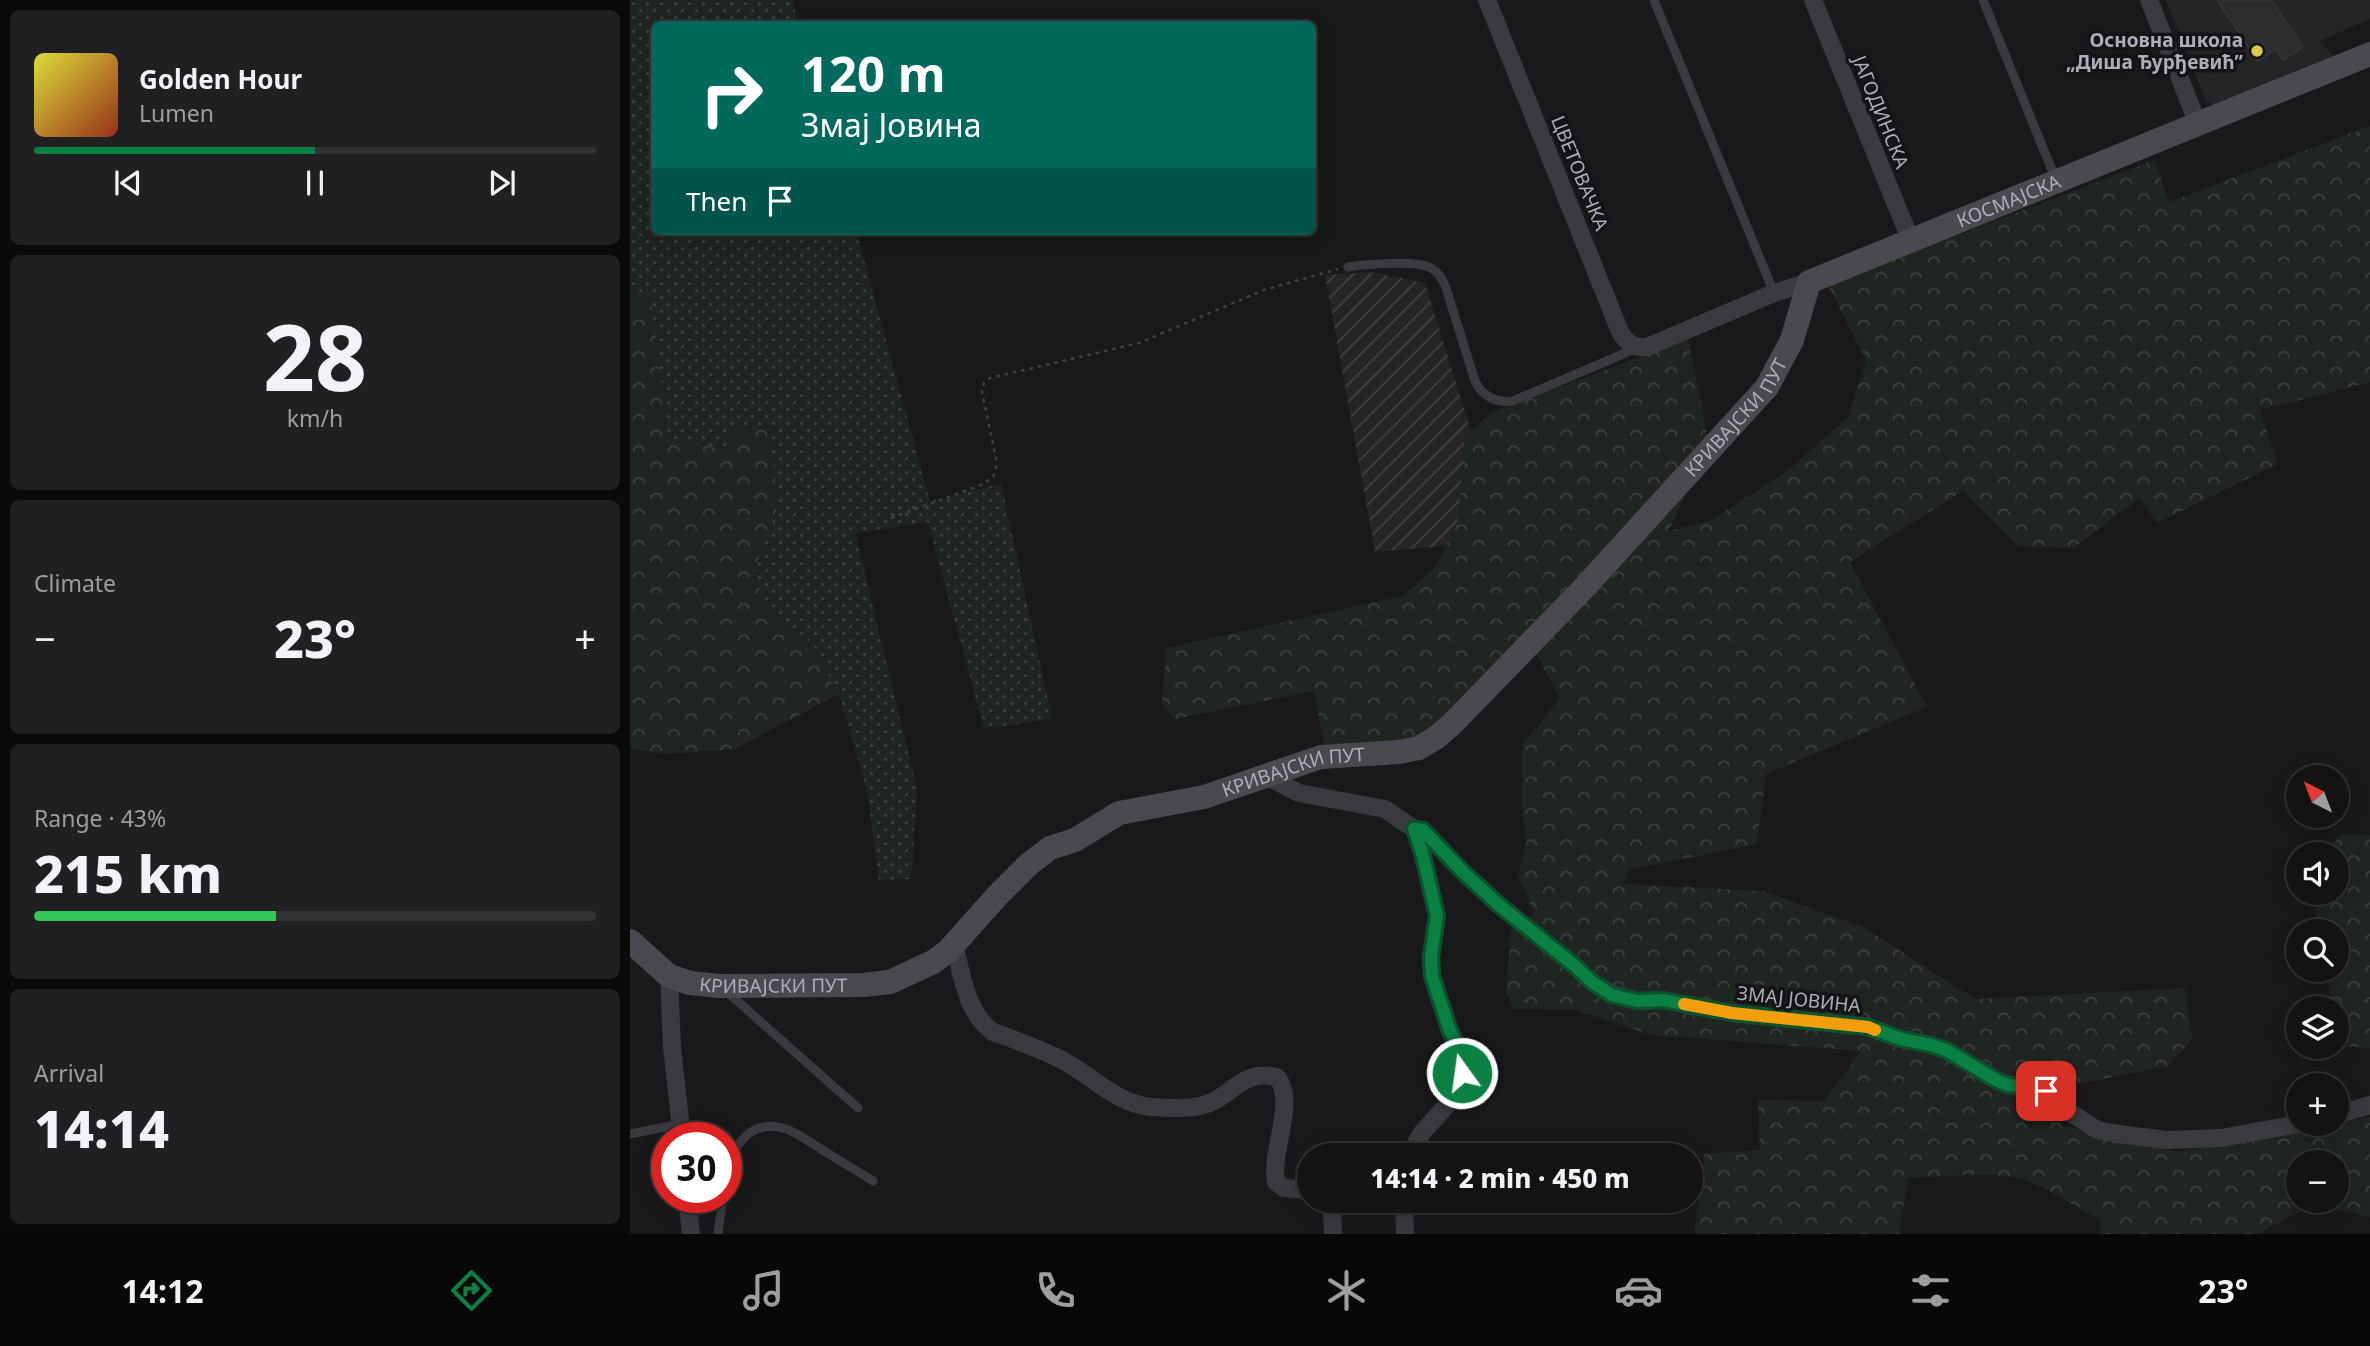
<!DOCTYPE html>
<html lang="en">
<head>
<meta charset="utf-8">
<style>
	:root { --surface:#131314; --page:#202022; --text:#f1f3f6; --muted:#9d9ea0; --line:#323234; --accent:#0b8043 }
	body { margin:0; font-family:"Noto Sans",sans-serif; background:var(--page); color:var(--text); height:100vh; display:flex; flex-direction:column; font-size:26px; white-space:nowrap }
	* { box-sizing:border-box; margin:0 }
	p { font-size:23px; color:var(--muted) }
	.icon { flex:none; width:38px; height:38px; fill:none; stroke:currentColor; stroke-width:2; stroke-linecap:round; stroke-linejoin:round }
	.map { position:relative; flex:1; overflow:hidden }
	.details { display:flex; flex-direction:column; gap:10px; padding:10px; background:#0a0a0b; width:630px }
	.details>* { flex:none }
	.hud { position:absolute; left:21px; top:21px; width:665px; height:214px; border-radius:10px; box-shadow:0 4px 18px #0003,0 0 0 2px var(--line); background:#00695c; color:#fff; overflow:hidden }
	.needle { width:46px; rotate:318deg }
	.controls { position:absolute; left:1656px; top:765px; display:grid; gap:14px }
	.controls a { display:grid; place-items:center; width:63px; height:63px; border-radius:50%; background:var(--surface); box-shadow:0 4px 18px #0003,0 0 0 2px var(--line); font-size:35px }
	.speed { position:absolute; left:21px; top:1122px; display:flex; gap:14px; font-size:35px; font-weight:700; text-align:center }
	.speed>* { display:grid; place-content:center; width:91px; height:91px; border-radius:50%; background:var(--surface); box-shadow:0 4px 18px #0003,0 0 0 2px var(--line); line-height:1 }
	.speed .limit { border:10px solid #d22; background:#fff; color:#111 }
	.pin { position:absolute; display:grid; place-items:center; width:60px; height:60px; color:#fff; margin:-30px; border-radius:14px; box-shadow:0 4px 10px #0006 }
	.me { position:absolute; width:77px; margin:-38px; rotate:346deg; stroke-linejoin:round; filter:drop-shadow(0 0 5px #0008) }
	.turn { display:flex; align-items:center; gap:24px; height:147px; padding:0 35px; font-size:32px }
	.turn .icon { width:91px; height:91px; stroke-width:2.5 }
	.turn b { display:block; font-size:49px; line-height:60px }
	.then { display:flex; align-items:center; height:66px; padding:0 35px; background:#0003; gap:14px; font-size:26px }
	.big { font-size:52px; font-weight:800; line-height:1.1 }
	.details .tile { flex:1; display:flex; flex-direction:column; justify-content:center; gap:10px; min-width:0; padding:0 24px; border-radius:10px; background:var(--page) }
	.details .dial { align-items:center; gap:0 }
	.dial b { font-size:91px; line-height:1 }
	.song { display:flex; align-items:center; gap:21px }
	.cover { width:84px; height:84px; border-radius:10px; background:linear-gradient(135deg,hsl(60 70% 55%),hsl(10 70% 35%)) }
	.played { height:7px; border-radius:4px; background:linear-gradient(90deg,var(--accent) 50%,var(--line) 50%) }
	.keys { display:flex; justify-content:space-around; direction:ltr }
	.heat { display:flex; justify-content:space-between; align-items:center; font-size:38px; direction:ltr }
	.charge { height:10px; border-radius:5px; background:linear-gradient(90deg,#34c759 43%,var(--line) 0) }
	.trip { position:absolute; left:667px; top:1143px; width:406px; height:70px; border-radius:35px; background:var(--surface); box-shadow:0 4px 18px #0003,0 0 0 2px var(--line); font-weight:800; line-height:70px; text-align:center }
	.tab-bar { display:flex; height:112px; justify-content:space-around; align-items:center; background:#080808; color:var(--muted) }
	.tab-bar .icon { width:49px; height:49px }
	.tab-bar .on { color:var(--accent) }
	.tab-bar b { font-size:32px; color:var(--text) }
	main { display:flex; flex:1; min-height:0 }
	.map>svg:first-child { display:block }
	.built { fill:#252528 }
	.industrial { fill:url(#industrial-furrows) }
	.forest { fill:url(#forest-crowns); fill-rule:evenodd }
	.park { fill:url(#park-dots) }
	.building { fill:#2d2c2e; stroke:#343336; stroke-width:2 }
	.lines { fill:none; stroke-linecap:round; stroke-linejoin:round }
	.path { stroke:#404146; stroke-width:2.5; stroke-dasharray:3.5 5; stroke-linecap:butt }
	.lane { stroke:#3a3a3f; stroke-width:9 }
	.street { stroke:#3a3a3f; stroke-width:18 }
	.secondary { stroke:#49494f; stroke-width:24 }
	.route-casing { stroke:#07532c; stroke-width:18 }
	.route { stroke:#0b8043; stroke-width:12 }
	.slow { stroke:#f59e0b; stroke-width:12 }
	.poi-dot { fill:#ddc84f; stroke:#141416; stroke-width:2.5 }
	.labels { text-anchor:middle; dominant-baseline:central; stroke-width:7; stroke-linejoin:round; paint-order:stroke }
	.poi-label { font-size:19px; font-weight:bold; fill:#adaeb9; stroke:#141416; text-anchor:end }
	.street-label { font-size:19px; fill:#adaeb9; stroke:#141416 }
</style>
</head>
<body>
<main>
<section class="details">
<div class="tile">
<div class="song"><i class="cover"></i><div><b>Golden Hour</b><p>Lumen</p></div></div>
<div class="played"></div>
<div class="keys"><svg class="icon" aria-label="previous" viewBox="0 0 24 24"><path d="M18 5L8 12l10 7zM5 5v14"/></svg><svg class="icon" aria-label="pause" viewBox="0 0 24 24"><path d="M8 5v14M16 5v14"/></svg><svg class="icon" aria-label="next" viewBox="0 0 24 24"><path d="M6 5l10 7-10 7zM19 5v14"/></svg></div>
</div>
<div class="tile dial"><b>28</b><p>km/h</p></div>
<div class="tile"><p>Climate</p>
<div class="heat"><a>−</a><b class="big">23°</b><a>+</a></div>
</div>
<div class="tile"><p>Range · 43%</p><b class="big">215 km</b><div class="charge"></div></div>
<div class="tile"><p>Arrival</p><b class="big">14:14</b></div>
</section>
<div class="map">
<svg width="1740" height="1234" viewBox="0 0 1740 1234">
	<defs>
		<pattern id="industrial-furrows" width="10" height="10" patternUnits="userSpaceOnUse" patternTransform="scale(1.75)"><rect width="10" height="10" fill="#252528"/><path d="M-1 1l2-2M0 10L10 0M9 11l2-2" fill="none" stroke="#424245"/></pattern>
		<pattern id="forest-crowns" width="20" height="18" patternUnits="userSpaceOnUse" patternTransform="scale(1.75)"><rect width="20" height="18" fill="#1f2521"/><path d="M2 6a3 3 0 1 1 6 0M12 15a3 3 0 1 1 6 0" fill="none" stroke="#3d423f"/></pattern>
		<pattern id="park-dots" width="8" height="8" patternUnits="userSpaceOnUse" patternTransform="scale(1.75)"><rect width="8" height="8" fill="#1f2521"/><path d="M2 2h.1M6 6h.1" fill="none" stroke="#3d423f" stroke-width="1.8" stroke-linecap="round"/></pattern>
	</defs>
	<rect width="100%" height="100%" fill="#19191b"/>
	<polygon class="built" points="1536,0 1740,0 1740,19 1690,41 1706,60 1585,107 1576,100"/>
	<polygon class="industrial" points="740,272 795,283 841,431 835,437 828,521 816,546 745,552 695,275"/>
	<g class="forest">
		<path d="M1740,126V382L1630,410L1648,464L1527,523L1510,498L1443,548L1387,546L1333,491L1220,562L1297,707L1136,774L1127,844L999,870L994,884L1133,891L1235,928L1345,999L1555,988L1562,1040L1538,1066L1433,1087L1431,1125L1547,1152L1740,1117V1217L1685,1204L1627,1234H1471L1470,1220C1444,1206 1416,1186 1387,1178C1357,1171 1310,1177 1278,1178L1269,1234H1064L1074,1154L1130,1150L1128,1100L1194,1101L1231,1051L1021,1035L946,1010L884,1009L876,993L881,929L904,913L888,876L897,839L892,813V745L930,698L896,636L815,721L764,753L696,756L684,691L545,719L532,703L536,648L773,596L806,566L828,521L835,437L861,413L1058,339L1079,442L1039,531L1082,520L1161,468L1218,417L1236,361L1198,285L1525,160L1539,202ZM1668,1162H1706V1200H1668Z"/>
		<polygon points="21,293 39,441 107,424 138,429 149,501 140,532 146,622 180,639 209,694 105,749 40,754 0,749 0,296"/>
		<polygon points="1713,834 1740,835 1740,1048 1709,1046 1706,1008 1702,1008 1696,970 1706,970 1706,931 1689,931 1682,893 1706,892 1706,854 1692,854"/>
	</g>
	<polygon class="park" points="0,0 162,0 169,24 24,24 24,231 226,231 300,501 371,484 422,719 354,729 298,522 225,533 287,789 281,879 249,880 237,790 209,694 180,639 146,622 122,573 140,532 149,501 138,429 107,424 96,447 39,441 21,294 0,296"/>
	<polygon class="building" points="1587,0 1641,0 1673,47 1653,60 1646,49 1628,61"/>
	<g class="lines">
		<polyline class="path" points="261,518 354,484 364,475 367,463 352,392 354,383 360,378 509,343 634,290 708,269"/>
		<g class="lane">
			<polyline points="1024,0 1144,293"/>
			<polyline points="1353,0 1426,180"/>
			<path d="M718,267C736,264 785,260 801,268C808,272 812,278 815,285L845,381C853,397 866,403 883,401L1007,348"/>
			<polyline points="96,991 228,1108"/>
			<polyline points="0,1134 50,1124"/>
			<path d="M96,1177C102,1148 118,1119 153,1128C167,1132 179,1142 191,1149C208,1160 226,1170 243,1181"/>
			<polyline points="88,1234 93,1197"/>
		</g>
		<g class="street">
			<path d="M857,0L991,334C999,344 1003,348 1017,347L1144,293L1179,282"/>
			<polyline points="1183,0 1281,241"/>
			<polyline points="1519,0 1568,124"/>
			<polyline points="634,775 669,793 755,809 784,829 792,852 807,916 801,957 802,976 820,1031 833,1060 831,1083 817,1105 791,1134 780,1155"/>
			<polyline points="784,829 793,830 833,872 869,905 945,966 962,982 982,994 1007,1001 1033,1000 1102,1013 1238,1027 1271,1039 1301,1045 1316,1050 1368,1081 1379,1085 1411,1088 1435,1109 1467,1130 1488,1134 1537,1140 1591,1138 1669,1124"/>
			<path d="M324,944C332,974 336,1013 363,1032C386,1040 411,1049 432,1060C461,1075 488,1105 522,1107C536,1108 556,1109 570,1106C602,1099 610,1068 647,1077C667,1102 640,1150 646,1182L654,1188L679,1190"/>
			<polyline points="39,976 42,1047 52,1138"/>
			<polyline points="1706,1115 1740,1105"/>
			<polyline points="57,1197 61,1234"/>
			<polyline points="699,1200 702,1205 703,1234"/>
			<polyline points="774,1200 775,1234"/>
		</g>
		<path class="secondary" id="s1" d="M0,941L39,976L60,983L90,986L233,985L260,982L303,962L318,951L367,896L399,864L420,848L445,840L489,813L574,797L691,757L769,752L789,748L807,737L823,723L953,589L1137,387L1162,340L1179,282L1740,54"/>
	</g>
	<g class="lines">
		<defs>
			<polyline id="route" points="832,1073 833,1060 830,1050 820,1031 802,976 801,957 807,916 792,852 784,829 793,830 833,872 869,905 945,966 962,982 982,995 1007,1001 1033,1000 1102,1013 1238,1027 1271,1039 1301,1045 1316,1050 1368,1081 1379,1085 1404,1087 1416,1091"/>
		</defs>
		<use href="#route" class="route-casing"/>
		<use href="#route" class="route"/>
		<polyline class="slow" points="1054,1004 1102,1013 1238,1027 1245,1030"/>
	</g>
	<circle class="poi-dot" cx="1627" cy="51" r="7"/>
	<g class="labels">
		<g class="poi-label">
			<text x="1613" y="40">Основна школа<tspan x="1613" dy="22">„Диша Ђурђевић”</tspan></text>
		</g>
		<g class="street-label">
			<text transform="translate(1251 112) rotate(68)">ЈАГОДИНСКА</text>
			<text transform="translate(950 173) rotate(68)">ЦВЕТОВАЧКА</text>
			<text stroke="none"><textPath href="#s1" startOffset="1704">КОСМАЈСКА</textPath></text>
			<text stroke="none"><textPath href="#s1" startOffset="1332">КРИВАЈСКИ ПУТ</textPath></text>
			<text stroke="none"><textPath href="#s1" startOffset="744">КРИВАЈСКИ ПУТ</textPath></text>
			<text stroke="none"><textPath href="#s1" startOffset="158">КРИВАЈСКИ ПУТ</textPath></text>
			<text transform="translate(1169 999) rotate(6)">ЗМАЈ ЈОВИНА</text>
		</g>
	</g>
</svg>
<div class="controls">
<a><svg class="needle" viewBox="-14 -14 28 28"><path d="M0-13l5 13h-10z" fill="#e53935"/><path d="M0 13l5-13h-10z" fill="#9d9ea0"/></svg></a>
<a><svg class="icon" aria-label="sound" viewBox="0 0 24 24"><path d="M4 9h4l5-4v14l-5-4H4zM17 9q2 3 0 6"/></svg></a>
<a><svg class="icon" aria-label="search" viewBox="0 0 24 24"><circle cx="10" cy="10" r="6"/><path d="M15 15l6 6"/></svg></a>
<a><svg class="icon" aria-label="layers" viewBox="0 0 24 24"><path d="M12 4l9 5-9 5-9-5zM3 14l9 5 9-5"/></svg></a>
<a>+</a>
<a>−</a>
</div>
<div class="speed"><div class="limit">30</div></div>
<div class="pin" style="left:1416px;top:1091px;background:#d93025"><svg class="icon" aria-label="arrive" viewBox="0 0 24 24"><path d="M6 21V4h12l-3 4 3 4H6"/></svg></div>
<svg class="me" style="left:832px;top:1073px" viewBox="-20 -20 40 40"><circle r="17" fill="#0b8043" stroke="#fff" stroke-width="3"/><path d="M0-11L8 9 0 5-8 9z" fill="#fff"/></svg>
<div class="trip">14:14 · 2 min · 450 m</div>
<div class="hud">
<div class="turn"><svg class="icon" aria-label="right" viewBox="0 0 24 24"><path d="M7 20v-9h11M14 6l5 5-5 5"/></svg><div><b>120 m</b>Змај Јовина</div></div>
<div class="then">Then<svg class="icon" aria-label="arrive" viewBox="0 0 24 24"><path d="M6 21V4h12l-3 4 3 4H6"/></svg></div>
</div>
</div>
</main>
<nav class="tab-bar">
<b>14:12</b>
<svg class="icon on" aria-label="directions" viewBox="0 0 24 24"><path d="M12 3l9 9-9 9-9-9zM9 14v-3h6M13 9l2 2-2 2"/></svg>
<svg class="icon" aria-label="music" viewBox="0 0 24 24"><path d="M9 18V5l10-2v13"/><circle cx="6" cy="18" r="3"/><circle cx="16" cy="16" r="3"/></svg>
<svg class="icon" aria-label="phone" viewBox="0 0 24 24"><path d="M5 4h4l2 5-3 2q2 4 5 5l2-3 5 2v4C11 20 4 13 5 4z"/></svg>
<svg class="icon" aria-label="climate" viewBox="0 0 24 24"><path d="M12 3v18M4 7l16 10M4 17L20 7"/></svg>
<svg class="icon" aria-label="car" viewBox="0 0 24 24"><path d="M5 17H2v-5l4-1 3-4h7l3 4 3 1v5h-3M9 17h6M6 11h13"/><circle cx="7" cy="17" r="2"/><circle cx="17" cy="17" r="2"/></svg>
<svg class="icon" aria-label="filters" viewBox="0 0 24 24"><path d="M4 7h16M4 17h16"/><circle cx="9" cy="7" r="2"/><circle cx="15" cy="17" r="2"/></svg>
<b>23°</b>
</nav>
</body>
</html>
